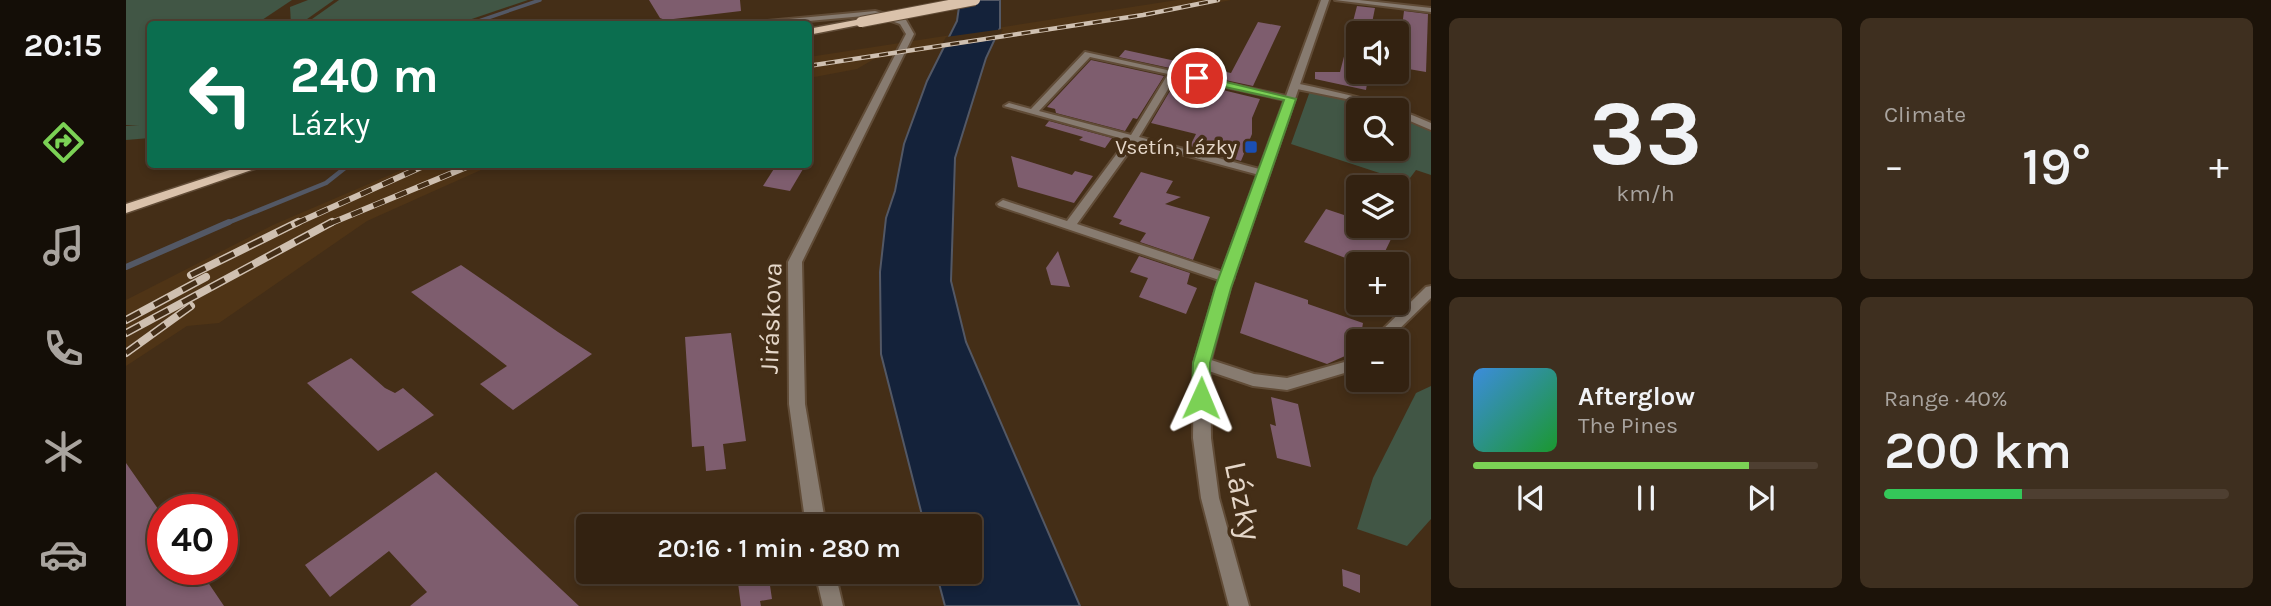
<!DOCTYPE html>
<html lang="en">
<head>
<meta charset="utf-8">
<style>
	:root { --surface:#321; --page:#3e2f1f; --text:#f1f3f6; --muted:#a9a49f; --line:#4e3f31; --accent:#7bd155 }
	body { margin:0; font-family:Karla,sans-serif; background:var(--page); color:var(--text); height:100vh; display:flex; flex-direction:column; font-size:26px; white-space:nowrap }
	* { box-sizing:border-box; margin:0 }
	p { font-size:23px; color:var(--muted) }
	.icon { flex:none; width:38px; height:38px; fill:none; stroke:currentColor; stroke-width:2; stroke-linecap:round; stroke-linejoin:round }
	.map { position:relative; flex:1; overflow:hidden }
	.side { display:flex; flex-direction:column; gap:18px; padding:18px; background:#1c1309; width:840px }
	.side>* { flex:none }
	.top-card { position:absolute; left:21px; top:21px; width:665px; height:147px; border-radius:7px; box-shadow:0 4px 10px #0003,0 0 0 2px var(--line); background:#0b6e4f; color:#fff; overflow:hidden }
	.fabs { position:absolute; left:1220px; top:21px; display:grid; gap:14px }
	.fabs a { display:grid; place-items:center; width:63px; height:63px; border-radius:7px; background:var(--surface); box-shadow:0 4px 10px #0003,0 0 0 2px var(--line); font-size:35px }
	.speed { position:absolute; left:21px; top:494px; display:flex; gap:14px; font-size:35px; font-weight:700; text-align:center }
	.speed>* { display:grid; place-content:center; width:91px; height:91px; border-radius:50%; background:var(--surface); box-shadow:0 4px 10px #0003,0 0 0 2px var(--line); line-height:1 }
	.speed .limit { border:10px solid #d22; background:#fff; color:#111 }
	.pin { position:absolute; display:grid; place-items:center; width:60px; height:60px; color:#fff; margin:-30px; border:4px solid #fff; border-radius:50%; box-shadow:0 2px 7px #0007 }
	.me { position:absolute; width:77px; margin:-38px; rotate:1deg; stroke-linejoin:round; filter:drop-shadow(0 0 5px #0008) }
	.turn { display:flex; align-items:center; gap:24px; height:147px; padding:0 28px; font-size:32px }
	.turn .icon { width:91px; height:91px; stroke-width:2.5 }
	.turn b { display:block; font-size:49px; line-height:60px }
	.big { font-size:52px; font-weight:600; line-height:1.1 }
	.side .tile { flex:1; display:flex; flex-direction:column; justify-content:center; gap:10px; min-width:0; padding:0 24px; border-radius:10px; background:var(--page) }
	.side .dial { align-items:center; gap:0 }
	.dial b { font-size:91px; line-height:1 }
	.song { display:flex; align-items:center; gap:21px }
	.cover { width:84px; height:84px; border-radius:10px; background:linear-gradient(135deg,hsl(210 70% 55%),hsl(130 70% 35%)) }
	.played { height:7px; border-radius:4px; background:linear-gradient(90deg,var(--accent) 80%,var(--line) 80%) }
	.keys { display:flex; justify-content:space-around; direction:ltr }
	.heat { display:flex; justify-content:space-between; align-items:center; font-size:38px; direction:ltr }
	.charge { height:10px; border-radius:5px; background:linear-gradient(90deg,#34c759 40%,var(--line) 0) }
	.side .tiles { flex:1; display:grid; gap:18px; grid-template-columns:repeat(2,1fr) }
	.trip { position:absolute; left:450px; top:514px; width:406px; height:70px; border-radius:7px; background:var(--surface); box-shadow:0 4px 10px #0003,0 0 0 2px var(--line); font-weight:600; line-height:70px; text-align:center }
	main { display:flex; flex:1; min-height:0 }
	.tabs { display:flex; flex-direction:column; width:126px; justify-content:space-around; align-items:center; background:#140e07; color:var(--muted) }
	.tabs .icon { width:49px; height:49px }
	.tabs .selected { color:var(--accent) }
	.tabs b { font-size:32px; color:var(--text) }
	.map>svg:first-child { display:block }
	.built { fill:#4f3416 }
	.green { fill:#415645 }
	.water { fill:#14223a; stroke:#535865; stroke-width:2 }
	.pier { fill:#442e17 }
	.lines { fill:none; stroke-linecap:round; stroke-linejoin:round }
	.stream-far2 { stroke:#535865; stroke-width:3.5 }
	.stream-far1 { stroke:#535865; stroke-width:4.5 }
	.stream { stroke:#535865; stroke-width:6 }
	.building { fill:#7e5d6e }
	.minor-casing { stroke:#614c37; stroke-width:4 }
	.tertiary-casing { stroke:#614c37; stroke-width:4 }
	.primary-casing { stroke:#614c37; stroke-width:3 }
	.minor { fill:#877b70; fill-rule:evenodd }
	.tertiary { fill:#877b70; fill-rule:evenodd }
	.primary { fill:#dac2ab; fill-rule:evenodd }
	.rail-far2-casing { stroke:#cfc0b1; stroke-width:4.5 }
	.rail-far1-casing { stroke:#cfc0b1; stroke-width:6 }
	.rail-casing { stroke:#cfc0b1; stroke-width:8 }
	.rail-far2 { stroke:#442e17; stroke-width:2.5; stroke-dasharray:9; stroke-linecap:butt }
	.rail-far1 { stroke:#442e17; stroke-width:4.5; stroke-dasharray:12; stroke-linecap:butt }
	.rail { stroke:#442e17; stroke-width:5; stroke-dasharray:16; stroke-linecap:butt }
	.primary-bridge-casing { stroke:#614c37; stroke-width:12; stroke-linecap:butt }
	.primary-bridge { stroke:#dac2ab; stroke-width:10 }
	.route { fill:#7bd155; stroke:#508837; stroke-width:2 }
	.transit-dot { fill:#1a4fb4; stroke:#442e17; stroke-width:2.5 }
	.labels { text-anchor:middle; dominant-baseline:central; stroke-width:7; stroke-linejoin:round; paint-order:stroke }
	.far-poi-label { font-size:21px; fill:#e5d7c9; stroke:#442e17; text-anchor:end }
	.street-label { font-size:26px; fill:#e5d7c9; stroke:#442e17 }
	.near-street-label { font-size:32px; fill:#e5d7c9; stroke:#442e17 }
</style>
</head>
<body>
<main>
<nav class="tabs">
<b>20:15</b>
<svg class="icon selected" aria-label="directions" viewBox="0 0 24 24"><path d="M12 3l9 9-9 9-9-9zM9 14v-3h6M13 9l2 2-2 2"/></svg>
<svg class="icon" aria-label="music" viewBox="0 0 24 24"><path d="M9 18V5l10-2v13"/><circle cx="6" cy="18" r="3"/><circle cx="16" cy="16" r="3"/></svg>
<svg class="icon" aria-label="phone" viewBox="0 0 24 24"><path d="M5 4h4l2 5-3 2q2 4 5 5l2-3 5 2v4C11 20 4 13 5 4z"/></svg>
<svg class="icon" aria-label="climate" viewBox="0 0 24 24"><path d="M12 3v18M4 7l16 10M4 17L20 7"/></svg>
<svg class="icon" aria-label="car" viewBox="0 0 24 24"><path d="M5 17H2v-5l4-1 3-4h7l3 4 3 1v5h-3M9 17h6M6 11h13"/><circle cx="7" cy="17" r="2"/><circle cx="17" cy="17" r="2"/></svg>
</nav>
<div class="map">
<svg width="1305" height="606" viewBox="0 0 1305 606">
	<rect width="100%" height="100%" fill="#442e17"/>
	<g class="built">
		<polygon points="1051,0 1105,0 1022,16 748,59 731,69 683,78 683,57"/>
		<polygon points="287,165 366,165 241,221 93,323 61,326 0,366 0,300 147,225"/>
	</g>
	<g class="green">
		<polygon points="0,0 166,0 130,24 24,24 24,138 0,140 0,126 13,125 0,125"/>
		<polygon points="182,0 208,0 174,24 165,24 164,7"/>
		<polygon points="213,0 402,0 331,24 179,24"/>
		<polygon points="1184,91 1223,99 1222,101 1226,103 1255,110 1232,110 1232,149 1270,149 1271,114 1305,130 1305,175 1290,170 1281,182 1165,144"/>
		<polygon points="1305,386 1305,519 1281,546 1231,529 1247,478 1290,393"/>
	</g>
	<polygon class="water" points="834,0 874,0 874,28 860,58 829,158 825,281 840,342 954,606 819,606 810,572 844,572 844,527 799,527 755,354 754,272 760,218 769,191 778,144 801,81 831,21"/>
	<polygon class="pier" points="877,29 872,39 814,48 820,37"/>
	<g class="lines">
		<polyline class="stream-far2" points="344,24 414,0"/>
		<polyline class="stream-far1" points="99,224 200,183 224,164"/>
		<polyline class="stream" points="0,267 103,222"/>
	</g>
	<g class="building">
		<polygon points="523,0 614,0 615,11 539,20 534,18"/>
		<polygon points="1231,6 1249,8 1244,33 1232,33 1232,72 1243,72 1240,90 1189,79 1189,72 1214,72"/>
		<polygon points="1278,11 1302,14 1300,72 1271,67"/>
		<polygon points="1132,22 1155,26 1127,86 993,57 999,50 1105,73"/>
		<polygon points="965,60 1038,76 1011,119 1007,118 999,131 930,113 929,109 921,107"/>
		<polygon points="1051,79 1134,99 1126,118 1126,134 1115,161 1064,146 1070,134 1025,123"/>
		<polygon points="923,121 986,138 979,148 953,140 957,137 919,126"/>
		<polygon points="885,156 940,173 946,175 949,171 967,176 948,203 892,187"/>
		<polygon points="651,164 680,164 664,191 637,186"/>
		<polygon points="1015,172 1047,181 1040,193 1055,197 1039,204 1084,217 1067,260 1014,242 1020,233 993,224 996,220 987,217"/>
		<polygon points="1200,209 1224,217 1220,222 1266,237 1253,264 1235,264 1178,242"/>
		<polygon points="932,251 944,287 925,285 920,268"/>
		<polygon points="1013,256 1064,273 1061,284 1071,288 1060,314 1013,297 1022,278 1004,272"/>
		<polygon points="335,265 432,332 466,354 387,410 354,384 381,366 285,292"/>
		<polygon points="1129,282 1182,300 1182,304 1237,323 1234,341 1232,345 1229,345 1228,352 1201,364 1114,333"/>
		<polygon points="605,333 620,441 597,444 600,469 580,471 578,446 566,447 559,337"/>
		<polygon points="225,358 259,388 269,393 277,388 308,415 252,451 181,383"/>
		<polygon points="1145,397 1172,404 1185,467 1151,458 1144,424 1150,426"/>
		<polygon points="0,463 37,516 37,569 73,569 98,606 0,606"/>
		<polygon points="310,472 336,496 453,606 284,606 301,592 263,551 204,597 179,565"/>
		<polygon points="1216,569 1234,575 1234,593 1217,586"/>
		<polygon points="642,572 646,599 634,601 635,606 615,606 612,583 615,583 614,576"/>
	</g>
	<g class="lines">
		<defs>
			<g id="minor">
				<polygon points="1209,0 1233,0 1305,8 1305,12"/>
				<polygon points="749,11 780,20 788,34 676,262 679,404 700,527 680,527 663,404 662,262 780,34 774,24 749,15 649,24 626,24 630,22"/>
				<path d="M959,52L1169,98L1164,101L1050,76L1013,137L1141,171L1143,173L1137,176L1010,142L951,224L1106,275L1108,278L1106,281H1096L873,206L871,204L877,200L941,221L1001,140L878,106L883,103L905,109ZM964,57L1042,74L1005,135L913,111Z"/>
				<path d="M1169,83C1217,93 1261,103 1305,123V130L1270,115V110H1259L1230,101L1166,88V84Z"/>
				<polygon points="1305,286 1305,298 1261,341 1245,341 1300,287"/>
				<polygon points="1232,355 1232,369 1161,390 1127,386 1071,367 1068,363 1071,359 1076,357 1128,374 1161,378 1222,361"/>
				<polygon points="689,572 709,572 717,606 697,606"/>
			</g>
			<polygon id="tertiary" points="1195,0 1203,0 1104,288 1084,363 1085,438 1093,498 1123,606 1103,606 1075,498 1067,438 1068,363 1090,288"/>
			<g id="primary">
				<polygon points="735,19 738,20 738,24 682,35 682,29"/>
				<polygon points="122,164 143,164 0,213 0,204"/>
			</g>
		</defs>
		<use href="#minor" class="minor-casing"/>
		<use href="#tertiary" class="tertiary-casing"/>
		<use href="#primary" class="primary-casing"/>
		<use href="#minor" class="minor"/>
		<use href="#tertiary" class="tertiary"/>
		<use href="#primary" class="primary"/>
		<defs>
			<polyline id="rail-far2" points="682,66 1017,15 1092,0"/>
			<g id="rail-far1">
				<polyline points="169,224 302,164"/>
				<polyline points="203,224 348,164"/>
			</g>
			<g id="rail">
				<polyline points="65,275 172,222"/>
				<polyline points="0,320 80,277"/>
				<polyline points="0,333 206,222"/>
				<polyline points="0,353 65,306"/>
			</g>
		</defs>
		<use href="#rail-far2" class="rail-far2-casing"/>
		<use href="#rail-far1" class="rail-far1-casing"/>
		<use href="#rail" class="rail-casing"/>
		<use href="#rail-far2" class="rail-far2"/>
		<use href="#rail-far1" class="rail-far1"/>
		<use href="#rail" class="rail"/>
		<defs>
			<polyline id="primary-bridge" points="735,22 849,0"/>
		</defs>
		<use href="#primary-bridge" class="primary-bridge-casing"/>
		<use href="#primary-bridge" class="primary-bridge"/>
	</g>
	<polygon class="route" points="1071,75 1170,99 1105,288 1084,363 1084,398 1082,403 1069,403 1066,398 1067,363 1089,288 1158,100 1067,80 1066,78"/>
	<rect class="transit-dot" x="1118" y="140" width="14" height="14" rx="3.5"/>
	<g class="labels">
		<g class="far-poi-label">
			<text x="1111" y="147">Vsetín, Lázky</text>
		</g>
		<g class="street-label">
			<text transform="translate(645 318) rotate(-88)">Jiráskova</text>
		</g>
		<g class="near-street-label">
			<text transform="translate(1117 501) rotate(78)">Lázky</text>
		</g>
	</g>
</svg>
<div class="fabs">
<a><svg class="icon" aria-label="sound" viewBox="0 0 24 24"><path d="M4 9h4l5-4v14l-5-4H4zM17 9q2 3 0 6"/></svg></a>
<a><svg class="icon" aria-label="search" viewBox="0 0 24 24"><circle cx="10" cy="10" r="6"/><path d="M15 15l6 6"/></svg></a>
<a><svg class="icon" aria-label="layers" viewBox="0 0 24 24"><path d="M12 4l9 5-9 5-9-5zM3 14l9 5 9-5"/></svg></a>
<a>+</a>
<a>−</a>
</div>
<div class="speed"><div class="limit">40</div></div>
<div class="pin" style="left:1071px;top:78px;background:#d93025"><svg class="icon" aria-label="arrive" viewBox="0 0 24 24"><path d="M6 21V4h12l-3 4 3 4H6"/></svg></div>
<svg class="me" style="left:1075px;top:398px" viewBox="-20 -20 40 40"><path d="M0-17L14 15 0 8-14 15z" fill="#7bd155" stroke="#fff" stroke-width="4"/></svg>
<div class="trip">20:16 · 1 min · 280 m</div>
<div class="top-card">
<div class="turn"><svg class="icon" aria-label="left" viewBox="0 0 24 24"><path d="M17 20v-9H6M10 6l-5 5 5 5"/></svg><div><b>240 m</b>Lázky</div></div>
</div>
</div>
<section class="side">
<div class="tiles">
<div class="tile dial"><b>33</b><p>km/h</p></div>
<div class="tile"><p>Climate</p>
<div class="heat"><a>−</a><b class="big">19°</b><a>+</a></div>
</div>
<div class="tile">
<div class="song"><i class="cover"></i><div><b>Afterglow</b><p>The Pines</p></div></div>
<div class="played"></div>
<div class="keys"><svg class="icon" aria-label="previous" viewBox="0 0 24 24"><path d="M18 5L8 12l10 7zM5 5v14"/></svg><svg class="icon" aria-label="pause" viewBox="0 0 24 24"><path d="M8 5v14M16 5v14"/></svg><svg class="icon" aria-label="next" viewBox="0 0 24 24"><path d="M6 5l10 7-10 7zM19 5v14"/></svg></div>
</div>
<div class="tile"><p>Range · 40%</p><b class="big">200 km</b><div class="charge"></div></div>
</div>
</section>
</main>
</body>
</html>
